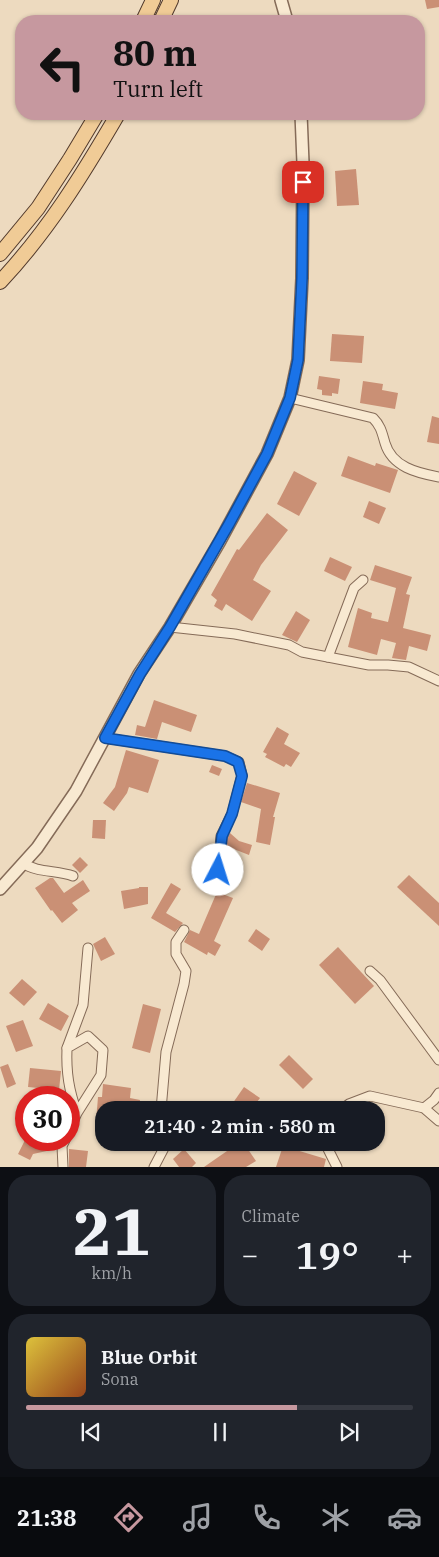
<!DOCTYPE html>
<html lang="en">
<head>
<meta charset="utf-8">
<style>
	:root { --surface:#171b24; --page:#20242c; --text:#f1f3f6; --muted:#9ea1a6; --line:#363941; --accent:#c6989f }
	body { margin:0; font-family:"IBM Plex Serif",serif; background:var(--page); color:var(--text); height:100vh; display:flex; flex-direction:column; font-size:19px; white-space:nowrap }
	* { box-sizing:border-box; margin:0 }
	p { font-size:16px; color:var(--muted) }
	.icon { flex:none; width:28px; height:28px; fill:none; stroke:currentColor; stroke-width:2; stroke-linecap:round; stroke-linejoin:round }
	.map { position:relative; height:1167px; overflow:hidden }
	.panel { display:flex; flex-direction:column; gap:8px; padding:8px; background:#0d0f14; flex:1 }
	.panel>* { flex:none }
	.banner { position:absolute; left:15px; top:15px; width:410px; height:105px; border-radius:20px; box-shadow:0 1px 4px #0004; background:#c6989f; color:#111; overflow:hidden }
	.speed { position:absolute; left:15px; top:1086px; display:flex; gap:10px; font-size:25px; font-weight:700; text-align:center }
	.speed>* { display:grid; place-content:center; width:65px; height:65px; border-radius:50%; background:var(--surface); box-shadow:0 1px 4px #0004; line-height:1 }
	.speed .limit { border:8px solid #d22; background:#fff; color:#111 }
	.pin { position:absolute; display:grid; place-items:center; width:42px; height:42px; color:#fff; margin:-21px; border-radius:10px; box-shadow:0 2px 8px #0006 }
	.me { position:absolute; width:55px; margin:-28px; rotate:5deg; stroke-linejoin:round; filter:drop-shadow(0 0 4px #0008) }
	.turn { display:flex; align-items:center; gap:18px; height:105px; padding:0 15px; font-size:22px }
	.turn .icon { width:65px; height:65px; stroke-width:2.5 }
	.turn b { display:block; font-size:35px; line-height:42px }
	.big { font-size:38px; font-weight:600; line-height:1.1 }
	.panel .card { flex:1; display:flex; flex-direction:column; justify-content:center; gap:8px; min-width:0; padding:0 18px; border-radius:20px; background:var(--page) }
	.panel .dial { align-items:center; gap:0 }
	.dial b { font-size:65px; line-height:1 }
	.song { display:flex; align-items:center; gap:15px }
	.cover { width:60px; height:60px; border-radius:8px; background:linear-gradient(135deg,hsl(50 70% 55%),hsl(20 70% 35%)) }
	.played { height:5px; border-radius:2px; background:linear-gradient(90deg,var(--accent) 70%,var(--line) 70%) }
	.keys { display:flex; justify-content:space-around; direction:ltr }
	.heat { display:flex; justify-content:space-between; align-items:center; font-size:28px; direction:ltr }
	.panel .tiles { flex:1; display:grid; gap:8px; grid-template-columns:1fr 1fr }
	.card:last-child { grid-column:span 2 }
	.trip { position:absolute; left:95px; top:1101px; width:290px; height:50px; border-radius:20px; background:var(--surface); box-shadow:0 1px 4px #0004; font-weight:600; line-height:50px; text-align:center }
	.tabs { display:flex; height:80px; justify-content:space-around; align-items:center; background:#090b0e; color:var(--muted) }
	.tabs .icon { width:35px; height:35px }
	.tabs .current { color:var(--accent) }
	.tabs b { font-size:22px; color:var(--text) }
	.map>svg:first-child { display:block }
	.building { fill:#ca9075 }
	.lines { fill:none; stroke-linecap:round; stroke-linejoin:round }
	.minor-casing { stroke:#856b58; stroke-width:11 }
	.tertiary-casing { stroke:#856b58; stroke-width:14 }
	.primary-casing { stroke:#523a2c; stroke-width:16 }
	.minor { stroke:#f8e9d1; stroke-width:9 }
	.tertiary { stroke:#f8e9d1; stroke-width:11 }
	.primary { stroke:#f0cb96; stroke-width:14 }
	.route-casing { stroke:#114b97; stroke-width:12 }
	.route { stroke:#1a73e8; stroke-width:9 }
</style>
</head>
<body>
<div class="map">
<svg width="439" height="1167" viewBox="0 0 439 1167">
	<rect width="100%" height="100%" fill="#eddabf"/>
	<g class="building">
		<polygon points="425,0 439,0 439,7 427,9"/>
		<polygon points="356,169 359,205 337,206 335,171"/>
		<polygon points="332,334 364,336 362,363 330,361"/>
		<polygon points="319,376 340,379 338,394 332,393 332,396 322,395 322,390 317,389"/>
		<polygon points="363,381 383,384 382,390 398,393 395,409 360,403"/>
		<polygon points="432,416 439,418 439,444 427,442"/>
		<polygon points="348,456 375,466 376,463 398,470 390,493 341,476"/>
		<polygon points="294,471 317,483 299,516 277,504"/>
		<polygon points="369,501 386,508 379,524 363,517"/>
		<polygon points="267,513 288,530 261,565 253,580 271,591 252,621 226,604 222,611 214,606 217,600 211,595 237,549 239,550"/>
		<polygon points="330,557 352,567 345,581 324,571"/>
		<polygon points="375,565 412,577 406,594 410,595 403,628 431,635 427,651 409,646 406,660 392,658 396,643 381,639 377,655 348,647 358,608 372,613 371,618 388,622 396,588 370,580"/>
		<polygon points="296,611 310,620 297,642 282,635"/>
		<polygon points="154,700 197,715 191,732 162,722 157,739 135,735 137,725 145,727"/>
		<polygon points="277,727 289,734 284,744 300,753 291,767 286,764 284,767 265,757 267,754 263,752"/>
		<polygon points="126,750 159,760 148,793 129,787 127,793 114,811 103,803 115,787"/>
		<polygon points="212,765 222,769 219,776 209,772"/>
		<polygon points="247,783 280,793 273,817 275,817 270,845 256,842 261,809 241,802"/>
		<polygon points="93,820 106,820 105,839 92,838"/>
		<polygon points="230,833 239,841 252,845 249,855 226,846 227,838"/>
		<polygon points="80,857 88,865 80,873 72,865"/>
		<polygon points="409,875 439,903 439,926 397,887"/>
		<polygon points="50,878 53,878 64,893 83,880 90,891 72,903 78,910 62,923 52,910 51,911 35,888"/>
		<polygon points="171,883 181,889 166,913 183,923 175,932 151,918"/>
		<polygon points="139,887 148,887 148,904 124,909 121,891 139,888"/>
		<polygon points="217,892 233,898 214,941 221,945 215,956 208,952 207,955 184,942 190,930 199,934"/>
		<polygon points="256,929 270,939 262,951 248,941"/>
		<polygon points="105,937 115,954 101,961 93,944"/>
		<polygon points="338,947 374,986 355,1004 319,965"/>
		<polygon points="22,979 37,992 24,1006 9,993"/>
		<polygon points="48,1003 69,1016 61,1031 39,1019"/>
		<polygon points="143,1004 161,1009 150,1053 132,1048"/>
		<polygon points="23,1020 33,1046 16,1052 6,1026"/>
		<polygon points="289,1055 313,1079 303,1089 279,1065"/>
		<polygon points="8,1064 16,1084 7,1088 0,1067"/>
		<polygon points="30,1068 61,1071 59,1090 28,1087"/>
		<polygon points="103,1084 131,1088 130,1098 140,1100 139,1110 104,1105 104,1123 96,1122 98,1097 102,1097"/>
		<polygon points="244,1087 260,1098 251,1110 228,1110"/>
		<polygon points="25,1140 55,1140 56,1149 33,1154 30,1160 18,1154"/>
		<polygon points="240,1142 243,1142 256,1161 246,1167 204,1167"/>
		<polygon points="283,1146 326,1159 324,1167 276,1167"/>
		<polygon points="69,1149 88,1151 86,1167 69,1167"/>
		<polygon points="184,1149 196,1163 192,1167 179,1167 173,1159"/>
	</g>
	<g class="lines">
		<defs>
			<g id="minor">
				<path d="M290,398L373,418C381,426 382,433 385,443C392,467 417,473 439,477"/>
				<polyline points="170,627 235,634 289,645 302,652 369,665 388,665 409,667 439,681"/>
				<polyline points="328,657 354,588 363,580"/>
				<polyline points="105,738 225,756 239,762 242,775 232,814 221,836 218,869"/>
				<path d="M23,863C37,873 57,870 73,876"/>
				<polyline points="370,971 380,980 439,1060"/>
				<polyline points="67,1048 83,1005 88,948"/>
				<polyline points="424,1108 434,1100 439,1093"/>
				<polyline points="161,1110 166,1052 184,984 186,971 176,954 176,942 184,930"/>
				<polyline points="341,1110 349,1104 370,1096 424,1108 439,1121"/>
				<path d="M69,1131L77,1113L101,1075L103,1050L88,1036L67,1048C66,1073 69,1090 77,1113"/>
				<polyline points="327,1142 328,1149 337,1167"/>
				<polyline points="263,1145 266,1142"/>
				<polyline points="63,1167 62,1146 65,1140"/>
				<polyline points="154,1167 164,1148 164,1142"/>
			</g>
			<g id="tertiary">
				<polyline points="281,0 287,21"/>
				<polyline points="0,889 37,848 76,791 139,674 170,627 220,541 267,454 290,398 298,360 302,278 303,163 301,114"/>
			</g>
			<g id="primary">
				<polyline points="143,21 153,0"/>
				<polyline points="161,21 171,0"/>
				<polyline points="0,254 38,208 70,159 97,114"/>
				<path d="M0,282C48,231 83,174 118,114"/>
			</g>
		</defs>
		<use href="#minor" class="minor-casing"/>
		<use href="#tertiary" class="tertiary-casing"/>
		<use href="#primary" class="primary-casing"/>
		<use href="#minor" class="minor"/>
		<use href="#tertiary" class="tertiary"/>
		<use href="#primary" class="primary"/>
	</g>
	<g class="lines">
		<defs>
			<polyline id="route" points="218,870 222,836 232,814 242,776 238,762 225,756 105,738 140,674 170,627 229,524 267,454 290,398 298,360 302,278 303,182"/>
		</defs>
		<use href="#route" class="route-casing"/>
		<use href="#route" class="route"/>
	</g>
</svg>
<div class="speed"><div class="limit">30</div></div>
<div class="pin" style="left:303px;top:182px;background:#d93025"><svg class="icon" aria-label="arrive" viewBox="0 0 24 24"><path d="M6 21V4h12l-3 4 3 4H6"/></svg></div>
<svg class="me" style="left:218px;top:870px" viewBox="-20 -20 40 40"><circle r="19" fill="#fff"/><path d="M0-13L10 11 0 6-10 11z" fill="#1a73e8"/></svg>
<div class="trip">21:40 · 2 min · 580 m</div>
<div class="banner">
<div class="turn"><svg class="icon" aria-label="left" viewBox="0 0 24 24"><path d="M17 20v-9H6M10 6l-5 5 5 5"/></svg><div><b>80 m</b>Turn left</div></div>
</div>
</div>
<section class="panel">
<div class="tiles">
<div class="card dial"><b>21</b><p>km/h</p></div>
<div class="card"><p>Climate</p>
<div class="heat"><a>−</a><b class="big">19°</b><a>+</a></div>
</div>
<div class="card">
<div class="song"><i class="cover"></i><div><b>Blue Orbit</b><p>Sona</p></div></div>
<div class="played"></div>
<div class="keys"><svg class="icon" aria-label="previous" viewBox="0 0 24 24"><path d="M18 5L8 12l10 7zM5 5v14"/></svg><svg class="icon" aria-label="pause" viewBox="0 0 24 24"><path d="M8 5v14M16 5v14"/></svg><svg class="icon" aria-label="next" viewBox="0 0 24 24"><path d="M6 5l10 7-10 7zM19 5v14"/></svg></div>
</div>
</div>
</section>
<nav class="tabs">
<b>21:38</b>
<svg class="icon current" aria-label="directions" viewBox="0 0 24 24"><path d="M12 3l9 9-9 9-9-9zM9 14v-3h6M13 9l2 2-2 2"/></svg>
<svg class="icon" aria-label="music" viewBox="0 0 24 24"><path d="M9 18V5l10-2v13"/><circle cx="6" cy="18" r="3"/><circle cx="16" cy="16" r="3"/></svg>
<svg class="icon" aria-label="phone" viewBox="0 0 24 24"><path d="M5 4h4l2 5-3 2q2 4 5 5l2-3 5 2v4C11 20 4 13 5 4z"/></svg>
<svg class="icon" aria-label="climate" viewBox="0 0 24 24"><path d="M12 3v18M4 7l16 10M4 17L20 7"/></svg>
<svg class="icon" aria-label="car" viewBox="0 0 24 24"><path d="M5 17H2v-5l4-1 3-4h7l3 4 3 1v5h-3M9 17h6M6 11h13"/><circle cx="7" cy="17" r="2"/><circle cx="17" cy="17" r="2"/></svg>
</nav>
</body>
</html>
